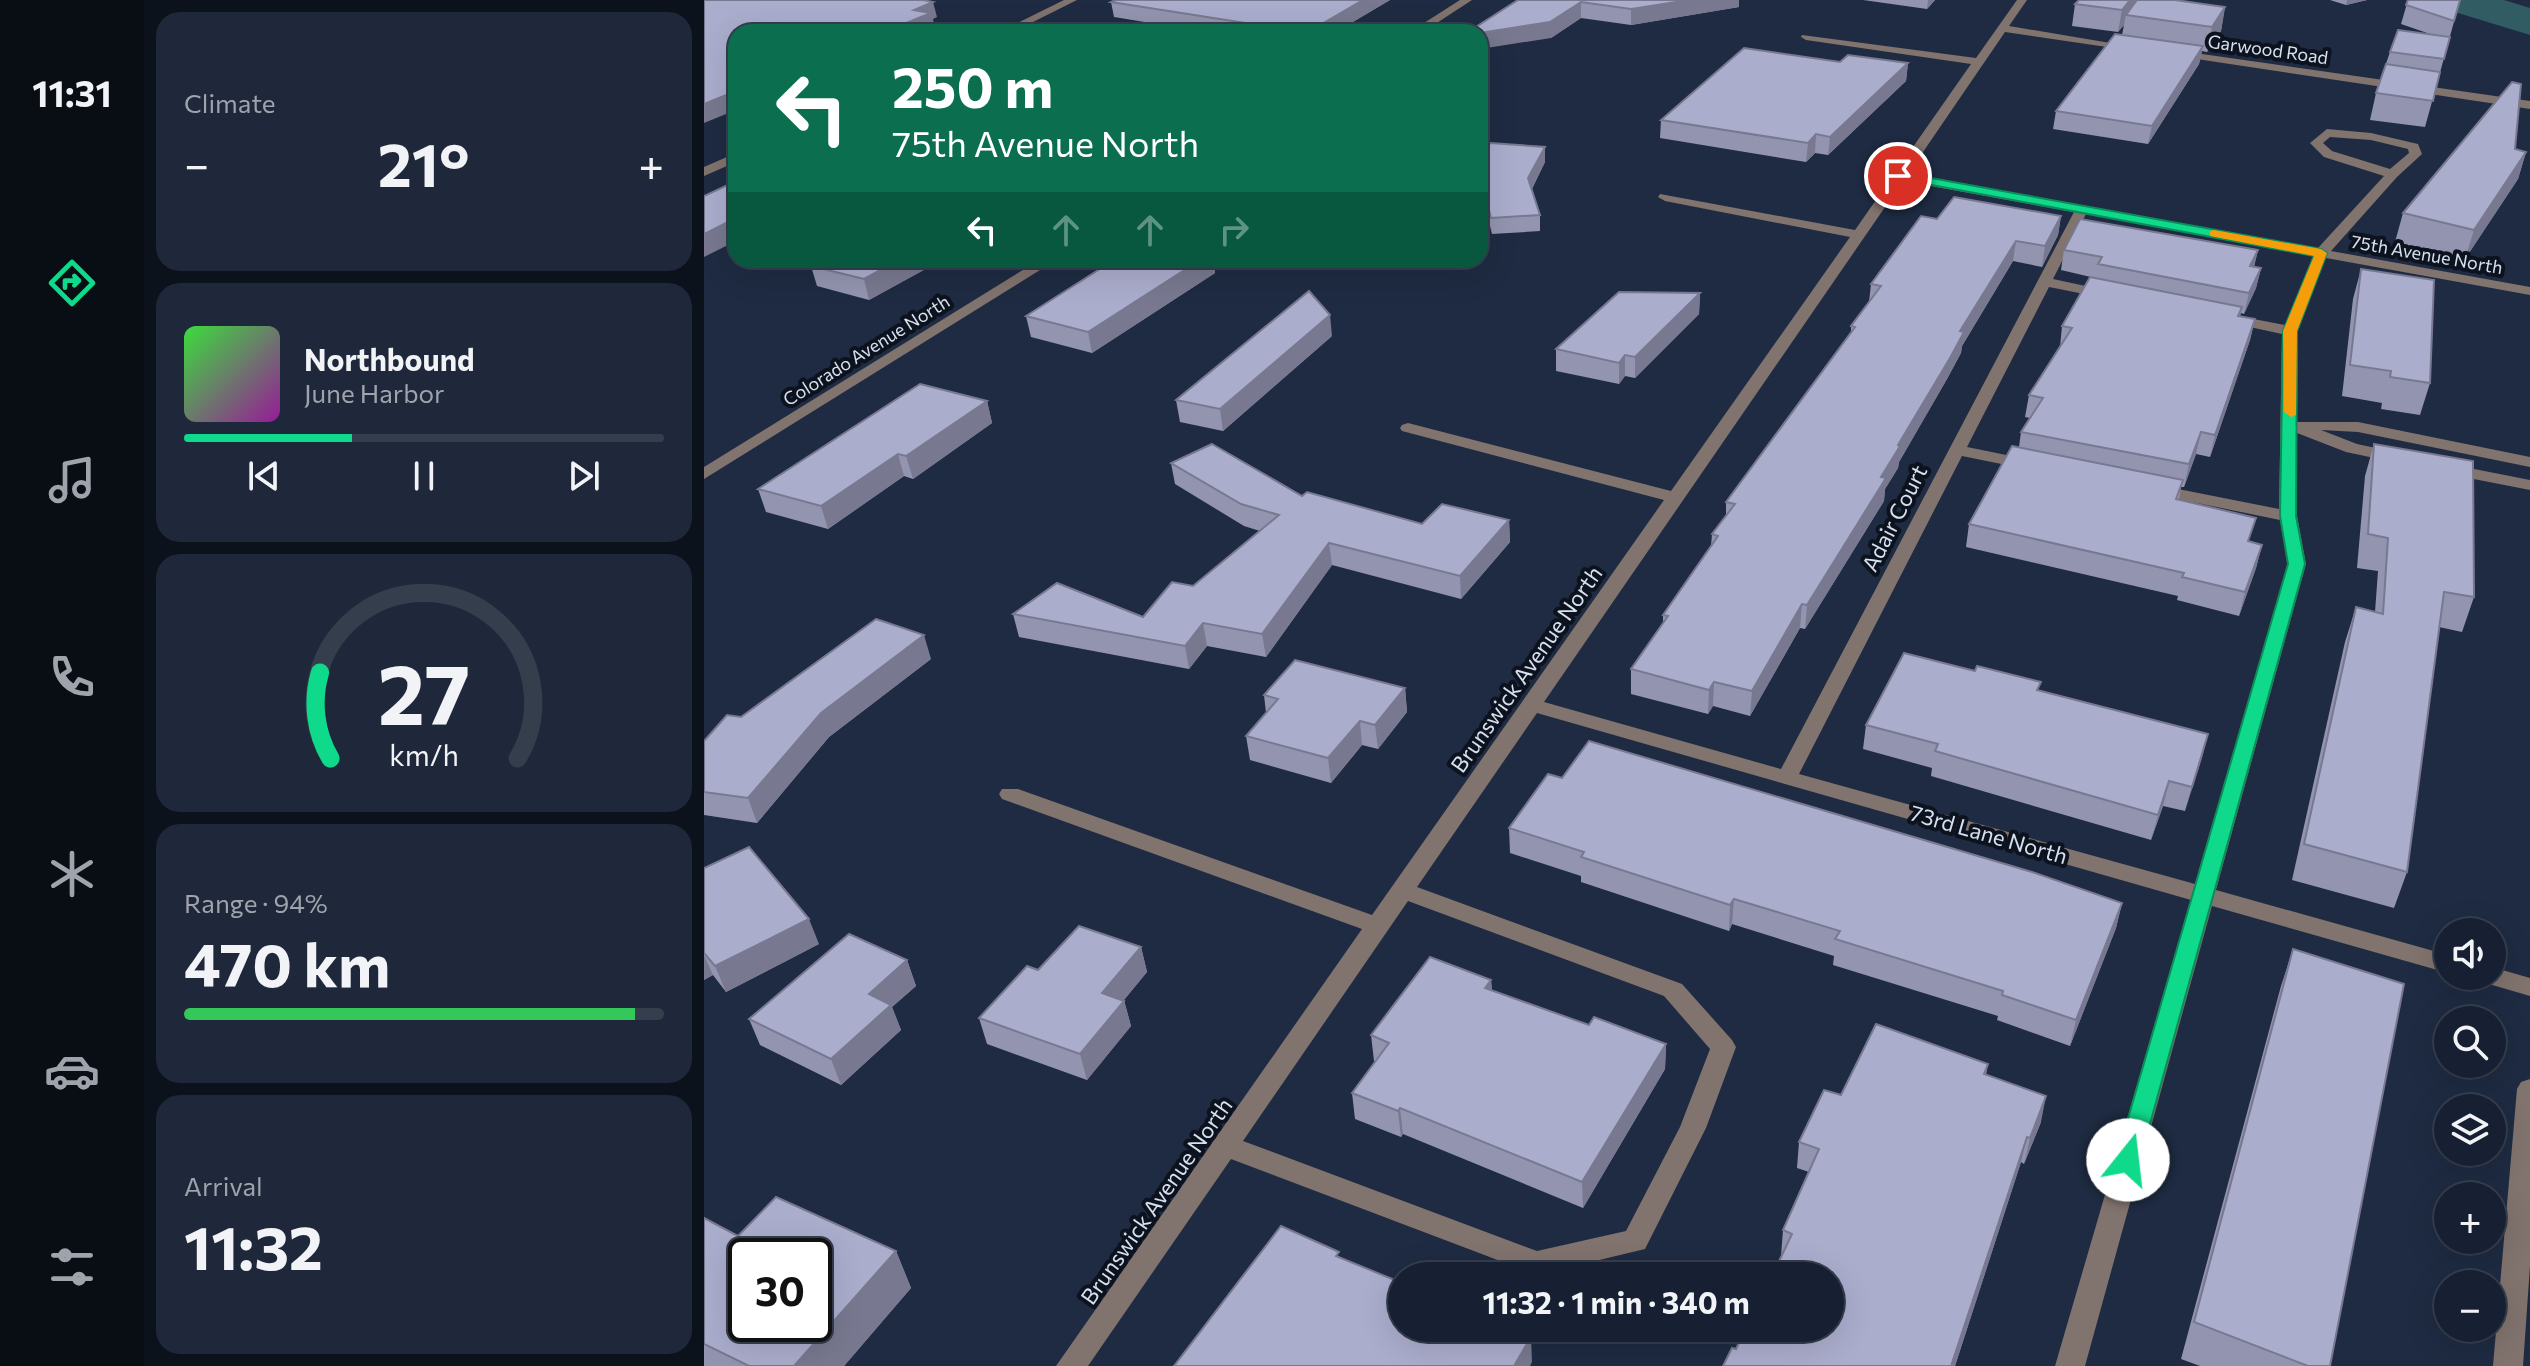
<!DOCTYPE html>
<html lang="en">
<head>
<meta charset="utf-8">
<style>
	:root { --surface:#162032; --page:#1f283a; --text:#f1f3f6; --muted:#9ea3ac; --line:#353e4d; --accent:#0fd98a }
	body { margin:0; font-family:Commissioner,sans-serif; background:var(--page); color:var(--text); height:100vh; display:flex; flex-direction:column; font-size:30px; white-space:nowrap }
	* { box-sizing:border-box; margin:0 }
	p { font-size:26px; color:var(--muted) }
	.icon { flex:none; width:44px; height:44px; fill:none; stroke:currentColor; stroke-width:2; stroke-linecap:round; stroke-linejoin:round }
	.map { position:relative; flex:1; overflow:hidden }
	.panel { display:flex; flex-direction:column; gap:12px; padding:12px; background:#0c121c; width:560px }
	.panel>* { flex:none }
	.hud { position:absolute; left:24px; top:24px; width:760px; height:244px; border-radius:24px; box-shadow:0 8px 32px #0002,0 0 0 2px var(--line); background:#0b6e4f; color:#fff; overflow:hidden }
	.controls { position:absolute; left:1730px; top:918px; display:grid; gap:16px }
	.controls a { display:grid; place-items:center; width:72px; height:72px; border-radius:50%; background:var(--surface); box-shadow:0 8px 32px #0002,0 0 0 2px var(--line); font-size:40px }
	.speed { position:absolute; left:24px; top:1238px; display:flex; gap:16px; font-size:40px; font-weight:700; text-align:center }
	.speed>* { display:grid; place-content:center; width:104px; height:104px; border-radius:50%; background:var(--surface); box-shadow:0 8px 32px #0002,0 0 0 2px var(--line); line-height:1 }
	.speed .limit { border:4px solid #111; border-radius:12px; background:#fff; color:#111 }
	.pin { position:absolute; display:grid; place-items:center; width:68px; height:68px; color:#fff; margin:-34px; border:4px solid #fff; border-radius:50%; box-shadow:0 2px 8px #0007 }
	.me { position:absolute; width:88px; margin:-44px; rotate:16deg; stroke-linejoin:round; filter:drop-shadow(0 0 6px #0008) }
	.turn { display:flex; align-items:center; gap:28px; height:168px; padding:0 32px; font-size:36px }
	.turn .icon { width:104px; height:104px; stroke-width:2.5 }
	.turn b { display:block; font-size:56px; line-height:68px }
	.lanes { display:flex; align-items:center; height:76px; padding:0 32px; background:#0003; justify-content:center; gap:40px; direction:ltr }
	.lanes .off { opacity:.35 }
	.big { font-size:60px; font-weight:700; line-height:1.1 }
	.panel .widget { flex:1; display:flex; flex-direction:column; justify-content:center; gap:12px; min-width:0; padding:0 28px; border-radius:24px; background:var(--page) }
	.panel .dial { align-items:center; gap:0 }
	.dial svg { height:208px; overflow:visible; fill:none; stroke:var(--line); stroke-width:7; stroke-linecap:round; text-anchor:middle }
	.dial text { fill:var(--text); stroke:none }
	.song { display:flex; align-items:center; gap:24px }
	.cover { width:96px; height:96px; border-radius:12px; background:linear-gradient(135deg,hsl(120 70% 55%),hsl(300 70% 35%)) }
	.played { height:8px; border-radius:4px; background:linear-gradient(90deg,var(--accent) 35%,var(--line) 35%) }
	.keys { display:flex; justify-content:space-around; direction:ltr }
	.heat { display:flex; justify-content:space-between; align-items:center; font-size:44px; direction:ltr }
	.charge { height:12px; border-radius:6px; background:linear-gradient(90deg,#34c759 94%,var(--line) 0) }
	.trip { position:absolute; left:684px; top:1262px; width:456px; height:80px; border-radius:40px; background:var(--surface); box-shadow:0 8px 32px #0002,0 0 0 2px var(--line); font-weight:700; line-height:80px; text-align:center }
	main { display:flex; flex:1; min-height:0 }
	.dock { display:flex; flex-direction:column; width:144px; justify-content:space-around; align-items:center; background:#090d14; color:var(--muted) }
	.dock .icon { width:56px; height:56px }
	.dock .active { color:var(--accent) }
	.dock b { font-size:36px; color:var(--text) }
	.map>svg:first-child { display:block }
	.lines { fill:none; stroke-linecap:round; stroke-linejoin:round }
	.river { fill:#325c64; fill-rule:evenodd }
	.minor { fill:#81736d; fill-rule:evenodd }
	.wall { fill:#9395b0 }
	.shaded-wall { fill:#787990 }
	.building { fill:#abadcd; stroke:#787990; stroke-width:2; fill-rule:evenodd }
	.route { fill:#0fd98a; stroke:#0a8d5a; stroke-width:2 }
	.slow { fill:#f59e0b }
	.labels { text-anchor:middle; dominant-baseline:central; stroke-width:8; stroke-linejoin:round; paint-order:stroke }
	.far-street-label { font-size:18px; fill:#d7e0ef; stroke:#0d131e }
	.street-label { font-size:22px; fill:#d7e0ef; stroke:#0d131e }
</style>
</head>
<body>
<main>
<nav class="dock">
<b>11:31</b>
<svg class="icon active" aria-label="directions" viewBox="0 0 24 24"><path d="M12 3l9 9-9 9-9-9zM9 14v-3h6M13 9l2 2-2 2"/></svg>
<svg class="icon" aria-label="music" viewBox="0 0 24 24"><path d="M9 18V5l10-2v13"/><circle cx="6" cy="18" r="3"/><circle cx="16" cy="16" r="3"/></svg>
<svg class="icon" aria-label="phone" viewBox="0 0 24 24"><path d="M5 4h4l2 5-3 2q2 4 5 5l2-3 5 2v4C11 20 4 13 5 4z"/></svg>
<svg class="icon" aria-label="climate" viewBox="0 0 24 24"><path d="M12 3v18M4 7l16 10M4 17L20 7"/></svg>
<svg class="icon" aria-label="car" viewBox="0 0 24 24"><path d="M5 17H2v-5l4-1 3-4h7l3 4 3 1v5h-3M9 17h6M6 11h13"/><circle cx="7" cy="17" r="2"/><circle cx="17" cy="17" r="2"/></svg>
<svg class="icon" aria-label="filters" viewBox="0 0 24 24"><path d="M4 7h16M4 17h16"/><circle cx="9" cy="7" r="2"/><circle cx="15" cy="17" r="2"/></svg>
</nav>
<section class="panel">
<div class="widget"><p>Climate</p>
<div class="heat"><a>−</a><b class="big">21°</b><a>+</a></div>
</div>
<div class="widget">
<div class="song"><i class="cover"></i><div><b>Northbound</b><p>June Harbor</p></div></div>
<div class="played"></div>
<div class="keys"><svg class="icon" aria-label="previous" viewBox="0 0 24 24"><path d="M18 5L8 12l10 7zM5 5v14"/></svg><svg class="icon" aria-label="pause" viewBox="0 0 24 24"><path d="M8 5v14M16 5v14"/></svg><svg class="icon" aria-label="next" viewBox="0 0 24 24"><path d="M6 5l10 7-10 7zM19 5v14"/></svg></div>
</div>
<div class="widget dial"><svg viewBox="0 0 100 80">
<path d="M14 69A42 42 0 1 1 86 69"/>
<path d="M14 69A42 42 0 0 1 10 36" stroke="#0fd98a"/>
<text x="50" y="56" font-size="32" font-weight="700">27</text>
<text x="50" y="72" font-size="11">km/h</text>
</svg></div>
<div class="widget"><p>Range · 94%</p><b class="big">470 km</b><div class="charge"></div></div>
<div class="widget"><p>Arrival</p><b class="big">11:32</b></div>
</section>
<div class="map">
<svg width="1826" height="1366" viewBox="0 0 1826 1366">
	<rect width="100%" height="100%" fill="#1e2b42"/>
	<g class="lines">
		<polygon class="river" points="1735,0 1800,0 1826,8 1826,35 1741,9"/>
		<g class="minor">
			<polygon points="360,0 373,0 309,32 295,32"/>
			<polygon points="756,0 768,0 719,32 706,32"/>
			<path d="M1313,0H1323L1305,26L1436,48L1430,51L1301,32L1204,174L1614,248L1680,176L1620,157L1606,143L1623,129L1667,133L1714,144L1718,154L1693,177L1627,251L1826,287V295L1622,258L1594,331L1593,422H1654L1826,457V467L1654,432L1617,430L1653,444L1700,454L1702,458L1694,463L1642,452L1593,433V516L1602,564L1512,890L1744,955V973L1508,906L1381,1366H1351L1487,900L833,713L713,887L978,984L1028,1040L1032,1047L1002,1128L941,1249L833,1275L527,1159L384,1366H352L658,929L298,799L295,794L298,789H314L668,915L960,500L698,431L696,428L698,425L704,423L967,491L1146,237L961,201L954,197L956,194L1151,230L1267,64L1102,40L1097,37L1098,35L1272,58ZM1626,137L1667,140L1704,149L1705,153L1686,169L1628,151L1619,143ZM1199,181L1370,212L1077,769L840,702ZM1382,214L1609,256L1581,325L1523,314L1516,318L1518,321L1578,334L1575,509L1449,484L1440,489L1449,494L1576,520L1584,564L1491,884L1095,774L1258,456L1327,470L1335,465L1327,460L1263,447L1345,287L1405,299L1412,295L1405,291L1349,279ZM704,901L960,996L1006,1049L976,1127L922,1231L833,1251L539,1141Z"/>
			<polygon points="1470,50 1826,101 1826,109 1466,55 1466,51"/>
			<polygon points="32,153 32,162 0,176 0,167"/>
			<polygon points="335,260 352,260 0,479 0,467"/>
			<polygon points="1745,464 1826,480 1826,490 1739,473 1737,469"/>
			<polygon points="1788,967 1826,978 1826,996 1778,982 1775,976 1788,976"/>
			<polygon points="1826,1079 1826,1266 1819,1366 1789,1366 1813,1089 1817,1082"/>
		</g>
	</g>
	<g class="wall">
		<polygon points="686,0 632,32 502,32 410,17 407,2"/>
		<polygon points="814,0 1035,0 1035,7 927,25 877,18 847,38"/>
		<polygon points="1159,0 1231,0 1223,9"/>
		<polygon points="1626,0 1663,0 1642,5"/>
		<polygon points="1704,0 1756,0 1721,127 1666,120 1672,93 1686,52 1726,34 1697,24"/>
		<polygon points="1371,4 1521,7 1517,31 1503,52 1498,51 1495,64 1444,144 1349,129 1352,111 1418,35 1420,25 1414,32 1368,26"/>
		<polygon points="1136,62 1204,63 1202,81 1124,155 1111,153 1102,162 956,138 957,120"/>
		<polygon points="1811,149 1822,152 1814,179 1761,259 1691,242 1699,213"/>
		<polygon points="776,161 841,162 828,189 836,215 836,231 788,234 776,185"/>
		<polygon points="1357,216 1354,235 1338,267 1309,261 1258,346 1257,353 1243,379 1195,462 1194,468 1181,489 1180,501 1101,629 1096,628 1046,716 1009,706 1004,714 927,694 927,669 959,623 959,615 1007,546 1008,534 1022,516 1022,502 1147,333 1147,326 1165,302 1167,284 1233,219"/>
		<polygon points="1360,250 1554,250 1550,267 1557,268 1552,288 1540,314 1537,313 1536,317 1551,319 1546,340 1506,457 1492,454 1480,487 1477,487 1475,499 1546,542 1558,545 1552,568 1535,616 1473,600 1474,596 1262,547 1265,524 1315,447 1317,432 1326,418 1321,417 1325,395 1356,347 1358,326 1391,278 1357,270"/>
		<polygon points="410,260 509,260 511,273 388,353 327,337 322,316"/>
		<polygon points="107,266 227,266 165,300 113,286"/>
		<polygon points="1657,269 1726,383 1716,415 1677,409 1678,403 1638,396 1649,299"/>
		<polygon points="996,293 995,314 931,378 921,376 915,384 852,371 852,349"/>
		<polygon points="628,336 519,431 476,422 472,400"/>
		<polygon points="283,401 288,423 209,479 200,476 124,529 62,512 54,489"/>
		<polygon points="1670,444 1770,597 1758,632 1735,627 1703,872 1690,908 1588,880 1641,642 1652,607 1671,612 1674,571 1653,568 1661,476"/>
		<polygon points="467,463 598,496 718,524 805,520 806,542 757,599 628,565 562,657 503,646 485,669 315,637 309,614 439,617 489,586 556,531 540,526 471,484"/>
		<polygon points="227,659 125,737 53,823 0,815 0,741 37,717"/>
		<polygon points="701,688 703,712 674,749 658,745 627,783 546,760 542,736 562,713 560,695"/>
		<polygon points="1335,690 1504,734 1481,811 1459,806 1447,840 1227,776 1228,768 1159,749 1162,725"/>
		<polygon points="858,778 1418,903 1412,928 1366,1046 1293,1020 1294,1016 1129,965 1130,956 1028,924 1025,931 877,882 877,876 806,853 805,828"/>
		<polygon points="0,868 115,944 22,992 9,975 0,980"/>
		<polygon points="437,947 443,972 420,1000 427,1026 383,1080 283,1044 275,1018 334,970"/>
		<polygon points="1589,949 1626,1366 1496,1366 1477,1359 1577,986"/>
		<polygon points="203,960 212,986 188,1007 197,1030 137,1085 56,1045 45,1019"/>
		<polygon points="787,980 788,990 885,1025 962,1044 961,1069 879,1208 699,1134 697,1137 651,1119 648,1093 672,1061 670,1061 667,1035"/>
		<polygon points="1284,1064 1282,1075 1337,1122 1320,1164 1317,1162 1251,1366 1019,1366 1032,1349 1077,1256 1079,1230 1105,1172 1093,1168 1095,1142 1137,1095"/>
		<polygon points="0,1218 34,1236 192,1251 207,1288 140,1366 0,1366"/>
	</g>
	<g class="shaded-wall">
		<polygon points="659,0 686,0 632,32 604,32"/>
		<polygon points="985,0 1035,0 1035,7 927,25 927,9"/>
		<polygon points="1224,0 1231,0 1223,9"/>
		<polygon points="1426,0 1440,0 1422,15 1420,25 1414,32 1418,10"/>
		<polygon points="1643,0 1663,0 1642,5"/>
		<polygon points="229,2 233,17 229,19 231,29 223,32 180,32 210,10"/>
		<polygon points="877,2 877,18 847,38 776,49 776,33"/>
		<polygon points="1521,7 1517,31 1503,52 1508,27"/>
		<polygon points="1499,46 1495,64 1444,144 1448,126"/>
		<polygon points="1204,63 1202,81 1124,155 1126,137"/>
		<polygon points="32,91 32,110 0,123 0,104"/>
		<polygon points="1112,134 1111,153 1102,162 1104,143"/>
		<polygon points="841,147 841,162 825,194 824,178"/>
		<polygon points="1822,152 1814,179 1761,259 1770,230"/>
		<polygon points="1357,216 1354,235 1338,267 1341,246"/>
		<polygon points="32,218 32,241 0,257 0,234"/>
		<polygon points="1312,241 1309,261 1258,346 1257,353 1243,379 1195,462 1194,468 1181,489 1180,501 1101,629 1103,605 1177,477 1256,331"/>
		<polygon points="1554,250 1549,270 1546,266"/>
		<polygon points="195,260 226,260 227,266 165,300 160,279"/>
		<polygon points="496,260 509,260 511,273 388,353 384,332"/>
		<polygon points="1557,268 1552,288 1540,314 1545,293"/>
		<polygon points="996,293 995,314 931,378 931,357"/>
		<polygon points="626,315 628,336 519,431 516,409"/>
		<polygon points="1551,319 1546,340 1506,457 1511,435"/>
		<polygon points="921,355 921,376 915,384 915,363"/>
		<polygon points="283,401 288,423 209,479 202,456"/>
		<polygon points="1497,432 1492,454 1480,487 1485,464"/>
		<polygon points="194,454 200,476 124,529 117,506"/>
		<polygon points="805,520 806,542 757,599 756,576"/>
		<polygon points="625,543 628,565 562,657 558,634"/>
		<polygon points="1558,545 1552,568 1535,616 1541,592"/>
		<polygon points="1098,604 1096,628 1046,716 1048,691"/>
		<polygon points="499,623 503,646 485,669 481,646"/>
		<polygon points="220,635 227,659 125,737 53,823 44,798 117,713"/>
		<polygon points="1010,682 1009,706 1004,714 1005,690"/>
		<polygon points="701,688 703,712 674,749 671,725"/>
		<polygon points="656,721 658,745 627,783 624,758"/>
		<polygon points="1504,734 1498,758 1481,811 1488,787"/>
		<polygon points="1465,781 1459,806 1447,840 1454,815"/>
		<polygon points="1030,899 1028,924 1025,931 1026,905"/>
		<polygon points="1418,903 1412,928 1366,1046 1372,1020"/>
		<polygon points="105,919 115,944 22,992 11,966"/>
		<polygon points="437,947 443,972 405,1018 398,993"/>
		<polygon points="0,955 9,975 0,980"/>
		<polygon points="203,960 212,986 188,1007 197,1030 137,1085 127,1059 165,994"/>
		<polygon points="787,980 789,1005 781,988"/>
		<polygon points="420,1001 427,1026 383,1080 376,1054"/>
		<polygon points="962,1044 961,1069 879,1208 878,1182"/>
		<polygon points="1342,1096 1337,1122 1320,1164 1326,1138"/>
		<polygon points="696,1108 699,1134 697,1137 694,1111"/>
		<polygon points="1323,1137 1317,1162 1251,1366 1247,1366"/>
		<polygon points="192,1251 207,1288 140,1366 90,1366"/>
		<polygon points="827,1337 828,1362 826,1366 810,1366"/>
	</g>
	<g class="building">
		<polygon points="0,0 219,0 229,2 210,10 227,13 180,32 32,32 32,91 0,104"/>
		<polygon points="412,0 659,0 604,32 532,32 548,24 407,2"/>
		<polygon points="814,0 985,0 927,9 877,2 846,22 776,33 776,32 764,32"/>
		<polygon points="1375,0 1426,0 1418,10 1371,4"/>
		<polygon points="1433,0 1471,0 1521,7 1508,27 1422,15"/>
		<polygon points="1704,0 1756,0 1750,21 1702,5"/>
		<polygon points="1694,30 1746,37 1740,59 1686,52"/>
		<polygon points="1411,34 1499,46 1448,126 1352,111"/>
		<polygon points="1040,48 1136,62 1144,55 1204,63 1126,137 1112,134 1104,143 957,120"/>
		<polygon points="1682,64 1736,72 1729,101 1672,93"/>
		<polygon points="1808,82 1817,84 1811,149 1822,152 1770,230 1699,213"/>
		<polygon points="786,143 841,147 824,178 836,215 787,218 776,173 776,161"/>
		<polygon points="32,181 32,218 0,234 0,196"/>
		<polygon points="1250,197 1357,216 1341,246 1312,241 1256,331 1260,332 1246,358 1194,445 1196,446 1177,477 1182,478 1103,605 1098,604 1048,691 1010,682 1005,690 927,669 964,616 959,615 1014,536 1008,534 1031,504 1022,502 1151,327 1147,326 1177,286 1167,284 1217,216 1233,219"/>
		<polygon points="1376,219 1554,250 1546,266 1557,268 1545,293 1394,264 1398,257 1360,250"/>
		<polygon points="119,260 195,260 160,279 107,266"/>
		<polygon points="410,260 496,260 384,332 322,316"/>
		<polygon points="1657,269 1730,280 1726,383 1686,377 1687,371 1646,365"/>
		<polygon points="1386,277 1538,307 1534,316 1551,319 1511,435 1497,432 1485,464 1317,432 1339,398 1325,395 1368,328 1358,326"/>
		<polygon points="605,291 626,315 516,409 472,400"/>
		<polygon points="915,292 996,293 931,357 921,355 915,363 852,349"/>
		<polygon points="216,384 283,401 202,456 194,454 117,506 54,489"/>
		<polygon points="508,444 598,496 603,492 718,524 738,504 805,520 756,576 625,543 558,634 499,623 481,646 309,614 353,583 439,617 468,582 489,586 575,515 537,504 467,463"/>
		<polygon points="1670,444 1769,461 1770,597 1740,592 1703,872 1600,844 1652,607 1679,614 1684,538 1664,534"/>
		<polygon points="1308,446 1479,480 1472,499 1552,518 1544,541 1558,545 1541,592 1478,577 1480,573 1265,524"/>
		<polygon points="172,619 220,635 117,713 44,798 0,792 0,741 23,715 37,717"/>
		<polygon points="1200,653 1271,671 1273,666 1337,682 1333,690 1504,734 1488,787 1465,781 1454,815 1231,751 1234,744 1162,725"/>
		<polygon points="591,660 701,688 671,725 656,721 624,758 542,736 574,699 560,695"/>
		<polygon points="885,741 1328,872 1418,903 1372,1020 1298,995 1299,991 1131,939 1136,931 1030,899 1026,905 877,857 880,852 805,828 844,774 858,778"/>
		<polygon points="45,847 105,919 11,966 0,953 0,868"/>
		<polygon points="375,926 437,947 398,993 420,1001 376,1054 275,1018 323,966 334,970"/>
		<polygon points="145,934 203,960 165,994 187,1005 127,1059 45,1019"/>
		<polygon points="1589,949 1700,984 1626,1366 1604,1366 1490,1322"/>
		<polygon points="726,957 787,980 781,988 885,1025 890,1017 962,1044 878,1182 696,1108 694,1111 648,1093 685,1043 667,1035"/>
		<polygon points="1172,1024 1284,1064 1280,1074 1342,1096 1326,1138 1323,1137 1247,1366 1019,1366 1028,1348 1032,1349 1042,1328 1126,1328 1126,1276 1068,1276 1088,1234 1079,1230 1115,1149 1095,1142 1120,1090 1137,1095"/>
		<path d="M72,1197L192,1251L90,1366H45L0,1344V1218L34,1236ZM42,1256H110V1324H42Z"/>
		<polygon points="577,1226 635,1252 632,1256 698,1283 698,1328 806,1328 827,1337 810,1366 470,1366"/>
	</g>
	<polygon class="route" points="1194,172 1617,249 1623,253 1593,331 1592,516 1601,564 1436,1160 1433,1167 1424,1170 1415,1167 1412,1160 1584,564 1576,516 1579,331 1610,256 1190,178 1190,173"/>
	<polygon class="slow" points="1510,230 1617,249 1623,253 1593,331 1592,415 1587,417 1580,412 1579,331 1610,256 1506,236 1506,231"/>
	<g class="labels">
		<g class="far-street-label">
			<text transform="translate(1564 49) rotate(8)">Garwood Road</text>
			<text transform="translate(1723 254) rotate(10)">75th Avenue North</text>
			<text transform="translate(162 350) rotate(-32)">Colorado Avenue North</text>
		</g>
		<g class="street-label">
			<text transform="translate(1190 518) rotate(-63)">Adair Court</text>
			<text transform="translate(822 669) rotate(-55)">Brunswick Avenue North</text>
			<text transform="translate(1285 834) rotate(16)">73rd Lane North</text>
			<text transform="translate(452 1201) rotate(-55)">Brunswick Avenue North</text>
		</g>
	</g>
</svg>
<div class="controls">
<a><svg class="icon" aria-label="sound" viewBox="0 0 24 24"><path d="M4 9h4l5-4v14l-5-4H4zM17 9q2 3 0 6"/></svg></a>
<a><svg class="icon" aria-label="search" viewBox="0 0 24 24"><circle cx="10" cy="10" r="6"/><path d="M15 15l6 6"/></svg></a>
<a><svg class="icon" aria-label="layers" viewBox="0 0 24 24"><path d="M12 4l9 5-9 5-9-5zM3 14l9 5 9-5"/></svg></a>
<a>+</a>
<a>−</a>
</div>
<div class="speed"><div class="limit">30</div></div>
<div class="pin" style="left:1194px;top:176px;background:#d93025"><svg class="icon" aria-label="arrive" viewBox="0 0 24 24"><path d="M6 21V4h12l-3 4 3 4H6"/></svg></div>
<svg class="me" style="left:1424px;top:1160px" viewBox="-20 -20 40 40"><circle r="19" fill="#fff"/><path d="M0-13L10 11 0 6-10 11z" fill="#0fd98a"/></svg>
<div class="trip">11:32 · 1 min · 340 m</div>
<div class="hud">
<div class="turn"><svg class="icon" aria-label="left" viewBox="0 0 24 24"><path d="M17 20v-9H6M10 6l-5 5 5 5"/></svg><div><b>250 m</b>75th Avenue North</div></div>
<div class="lanes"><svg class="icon" aria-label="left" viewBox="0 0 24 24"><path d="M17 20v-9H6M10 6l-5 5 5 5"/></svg><svg class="icon off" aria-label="ahead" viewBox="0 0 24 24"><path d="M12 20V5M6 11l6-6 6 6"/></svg><svg class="icon off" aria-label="ahead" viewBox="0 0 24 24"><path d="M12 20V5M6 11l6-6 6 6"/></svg><svg class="icon off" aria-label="right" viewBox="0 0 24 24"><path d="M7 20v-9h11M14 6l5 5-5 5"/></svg></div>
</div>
</div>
</main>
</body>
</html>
